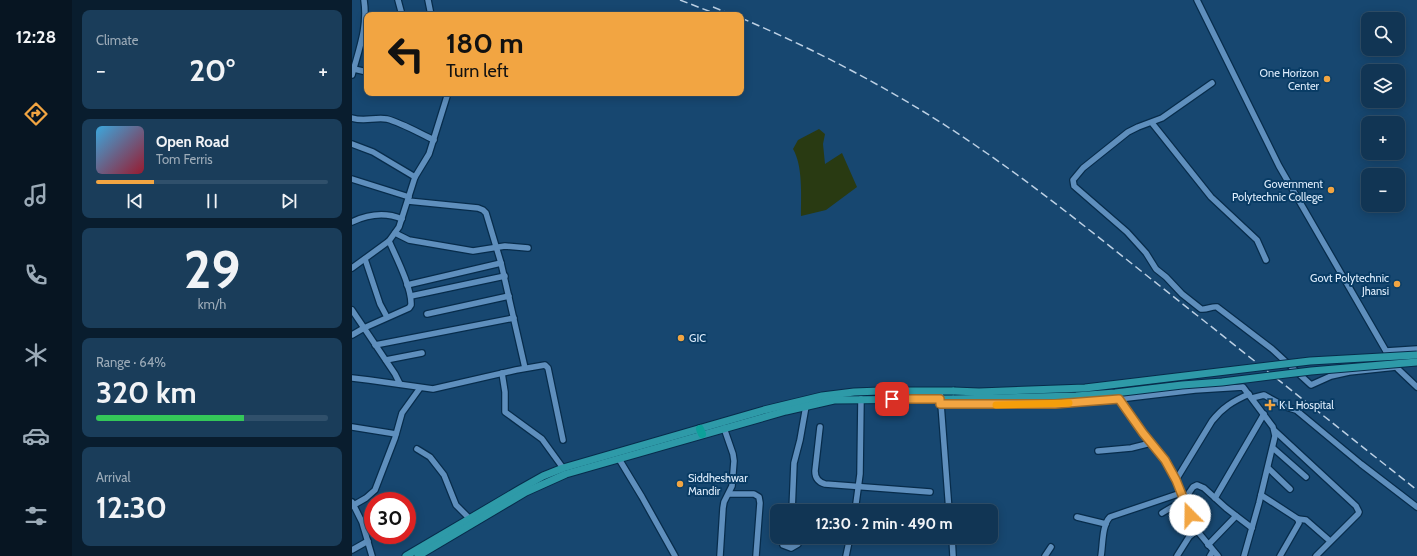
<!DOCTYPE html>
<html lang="en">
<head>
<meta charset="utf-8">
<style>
	:root { --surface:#113554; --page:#1a3d5a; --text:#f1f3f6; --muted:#9cabb8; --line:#30506b; --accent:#f2a542 }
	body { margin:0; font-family:Cabin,sans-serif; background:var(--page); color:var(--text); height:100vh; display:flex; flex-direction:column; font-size:15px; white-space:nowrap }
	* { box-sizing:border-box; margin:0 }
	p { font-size:13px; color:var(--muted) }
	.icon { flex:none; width:22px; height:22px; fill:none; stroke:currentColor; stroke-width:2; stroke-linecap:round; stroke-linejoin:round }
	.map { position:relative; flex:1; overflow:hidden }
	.side { display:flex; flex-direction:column; gap:10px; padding:10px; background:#091d2e; width:280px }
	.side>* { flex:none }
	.guide { position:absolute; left:12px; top:12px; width:380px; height:84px; border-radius:8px; box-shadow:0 2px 10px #0003,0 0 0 1px var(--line); background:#f2a542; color:#111; overflow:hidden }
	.buttons { position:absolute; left:1009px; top:12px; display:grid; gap:8px }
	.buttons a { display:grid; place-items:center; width:44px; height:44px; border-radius:8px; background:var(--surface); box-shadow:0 2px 10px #0003,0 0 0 1px var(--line); font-size:20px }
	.speed { position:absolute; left:12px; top:492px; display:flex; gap:8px; font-size:20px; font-weight:700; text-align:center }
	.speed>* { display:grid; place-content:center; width:52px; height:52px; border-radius:50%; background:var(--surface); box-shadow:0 2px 10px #0003,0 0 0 1px var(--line); line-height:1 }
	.speed .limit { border:6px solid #d22; background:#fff; color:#111 }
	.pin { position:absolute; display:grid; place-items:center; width:34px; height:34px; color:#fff; margin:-17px; border-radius:8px; box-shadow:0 2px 6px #0006 }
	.me { position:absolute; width:44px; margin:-22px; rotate:338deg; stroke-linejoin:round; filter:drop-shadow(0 0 3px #0008) }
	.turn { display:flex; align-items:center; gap:14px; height:84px; padding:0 16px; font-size:18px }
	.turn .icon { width:52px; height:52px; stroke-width:2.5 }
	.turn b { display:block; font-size:28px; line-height:34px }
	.big { font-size:30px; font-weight:700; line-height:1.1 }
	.side .tile { flex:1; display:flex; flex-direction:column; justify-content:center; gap:6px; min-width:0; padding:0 14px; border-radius:8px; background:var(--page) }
	.side .dial { align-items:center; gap:0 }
	.dial b { font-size:52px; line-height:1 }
	.song { display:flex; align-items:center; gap:12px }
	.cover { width:48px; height:48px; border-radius:6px; background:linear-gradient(135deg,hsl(200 70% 55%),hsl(350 70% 35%)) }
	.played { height:4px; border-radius:2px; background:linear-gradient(90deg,var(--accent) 25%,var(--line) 25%) }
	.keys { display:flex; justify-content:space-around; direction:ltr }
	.heat { display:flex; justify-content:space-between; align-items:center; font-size:22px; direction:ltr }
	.charge { height:6px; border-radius:3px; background:linear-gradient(90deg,#34c759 64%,var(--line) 0) }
	.trip { position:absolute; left:418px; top:504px; width:228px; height:40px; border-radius:8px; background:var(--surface); box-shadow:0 2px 10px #0003,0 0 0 1px var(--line); font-weight:700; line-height:40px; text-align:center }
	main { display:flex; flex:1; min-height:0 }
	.tabs { display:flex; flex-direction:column; width:72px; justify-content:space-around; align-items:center; background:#071522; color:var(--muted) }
	.tabs .icon { width:28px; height:28px }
	.tabs .active { color:var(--accent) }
	.tabs b { font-size:18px; color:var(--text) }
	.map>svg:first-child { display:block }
	.water { fill:#293a12 }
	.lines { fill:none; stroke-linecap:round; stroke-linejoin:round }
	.minor-casing { stroke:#072c4b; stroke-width:8 }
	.major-casing { stroke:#072c4b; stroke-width:9 }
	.highway-casing { stroke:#072c4b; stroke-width:10 }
	.minor { stroke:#5f8fbd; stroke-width:5.5 }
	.major { stroke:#2e9aa8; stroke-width:7 }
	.highway { stroke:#0da19a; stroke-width:8 }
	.rail { stroke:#bcd0e4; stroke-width:1.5; stroke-dasharray:8 4; stroke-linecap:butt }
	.major-bridge-casing { stroke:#072c4b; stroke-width:9; stroke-linecap:butt }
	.major-bridge { stroke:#2e9aa8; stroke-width:7 }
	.route-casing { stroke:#9d6b2b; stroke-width:10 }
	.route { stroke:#f2a542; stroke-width:7 }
	.slow { stroke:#f59e0b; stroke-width:7 }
	.poi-dot { fill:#f2a542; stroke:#093c65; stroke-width:1.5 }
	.labels { text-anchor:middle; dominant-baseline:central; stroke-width:4; stroke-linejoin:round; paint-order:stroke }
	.poi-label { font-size:11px; fill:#dfeefd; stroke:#093c65; text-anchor:end }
</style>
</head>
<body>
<main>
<nav class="tabs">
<b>12:28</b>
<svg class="icon active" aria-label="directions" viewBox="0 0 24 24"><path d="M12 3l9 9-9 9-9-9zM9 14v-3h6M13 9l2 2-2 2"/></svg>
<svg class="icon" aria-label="music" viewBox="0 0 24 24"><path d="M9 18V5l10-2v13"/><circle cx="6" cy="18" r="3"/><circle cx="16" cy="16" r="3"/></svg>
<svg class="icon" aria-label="phone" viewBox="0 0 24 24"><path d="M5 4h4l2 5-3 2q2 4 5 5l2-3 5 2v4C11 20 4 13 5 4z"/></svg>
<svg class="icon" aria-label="climate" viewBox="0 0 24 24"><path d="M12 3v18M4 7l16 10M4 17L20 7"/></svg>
<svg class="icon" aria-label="car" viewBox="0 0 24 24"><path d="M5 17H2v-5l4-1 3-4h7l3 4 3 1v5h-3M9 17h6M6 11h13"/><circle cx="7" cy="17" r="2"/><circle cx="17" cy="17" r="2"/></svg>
<svg class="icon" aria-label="filters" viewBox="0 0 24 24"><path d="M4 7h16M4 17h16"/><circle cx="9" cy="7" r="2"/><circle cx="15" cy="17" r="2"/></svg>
</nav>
<section class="side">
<div class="tile"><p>Climate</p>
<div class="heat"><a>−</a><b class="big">20°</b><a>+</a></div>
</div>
<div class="tile">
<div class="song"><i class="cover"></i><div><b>Open Road</b><p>Tom Ferris</p></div></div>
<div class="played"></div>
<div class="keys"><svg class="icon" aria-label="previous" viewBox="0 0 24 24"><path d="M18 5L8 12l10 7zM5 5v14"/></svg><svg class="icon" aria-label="pause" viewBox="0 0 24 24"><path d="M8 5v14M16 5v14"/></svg><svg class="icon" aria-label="next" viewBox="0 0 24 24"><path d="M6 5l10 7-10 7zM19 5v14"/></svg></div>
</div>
<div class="tile dial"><b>29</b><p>km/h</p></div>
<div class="tile"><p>Range · 64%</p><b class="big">320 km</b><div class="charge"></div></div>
<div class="tile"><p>Arrival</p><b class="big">12:30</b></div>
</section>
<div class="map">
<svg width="1065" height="556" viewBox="0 0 1065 556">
	<rect width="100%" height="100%" fill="#174770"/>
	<path class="water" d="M467,129L473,134L471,144L473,164L490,153L505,187L474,210L449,216C449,196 451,166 441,149L446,140Z"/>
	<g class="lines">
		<defs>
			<g id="minor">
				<polyline points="46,0 50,15"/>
				<polyline points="76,0 79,15"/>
				<polyline points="845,0 927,166 1034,351 1046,369 1065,387"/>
				<polyline points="2,69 15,72"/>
				<path d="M0,75C7,49 16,27 12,0"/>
				<path d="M860,83L810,118L786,127L776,132L731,168L721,180L722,186L775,232L794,253L804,269L814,277L830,294L849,309C855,310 860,306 865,307L920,349L959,385L979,376L997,372L1044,367"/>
				<path d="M0,118C12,122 23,117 35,119C50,123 67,133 82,140"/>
				<polyline points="800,123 859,197 905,240 914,260"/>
				<polyline points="0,144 21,152 63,177"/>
				<polyline points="0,179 57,197"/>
				<polyline points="56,201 126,208 131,210 134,213 149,263 173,368"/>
				<path d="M0,222C17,214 33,212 50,219"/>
				<polyline points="43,233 57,240 121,251 153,246 176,248"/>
				<polyline points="13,259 28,304 35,317"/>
				<polyline points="0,268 37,241 47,227 63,177 77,154 96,93"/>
				<polyline points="55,285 149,263"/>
				<polyline points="59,296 153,276"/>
				<polyline points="0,310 43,374 48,384"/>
				<polyline points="75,314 157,296"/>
				<path d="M0,335L12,328L57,308L59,305C60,288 44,257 37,241"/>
				<polyline points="23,345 162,318"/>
				<polyline points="1034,351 1065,349"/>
				<polyline points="34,360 70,353"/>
				<polyline points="150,373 153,392 153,412 190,439 211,468"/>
				<polyline points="0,378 17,380 81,389 164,370 193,365 196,368 211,440"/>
				<polyline points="588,391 597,511"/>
				<polyline points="900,398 912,395 934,407 944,410 1009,464 1065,507"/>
				<polyline points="767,399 843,390 891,387 921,427 923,436 907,503 892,556"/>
				<polyline points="588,404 660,405 703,404 767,399 791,433 813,460 824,480 838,515 847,533 866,556"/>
				<polyline points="0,427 44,434"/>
				<path d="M468,427L463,471C463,478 466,482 473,484L578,492"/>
				<polyline points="923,431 1004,506 1007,512 1006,514 964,556"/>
				<polyline points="921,448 954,477"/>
				<polyline points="65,449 78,457 92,475 104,505 117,518"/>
				<polyline points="746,451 779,448 799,443"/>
				<polyline points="267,459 290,497 323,556"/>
				<polyline points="916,468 938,489"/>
				<path d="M824,480L860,421C870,408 881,401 897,394"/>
				<polyline points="377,494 402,494 407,497 408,503 404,556"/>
				<polyline points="909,495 946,519 947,523 928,556"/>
				<polyline points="863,498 912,414"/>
				<polyline points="0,502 10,522 20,556"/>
				<polyline points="0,506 14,498 23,490 43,438 50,413 68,388"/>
				<polyline points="466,509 502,511"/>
				<polyline points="440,511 442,463 448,440 454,406"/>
				<polyline points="503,511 508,474 509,399"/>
				<polyline points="810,513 832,500 841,487 845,485 852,488 874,508 900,528"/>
				<polyline points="725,517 754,524"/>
				<polyline points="946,519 954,520 978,541"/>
				<polyline points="429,537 431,545 439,548 446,544 446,537"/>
				<polyline points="461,537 498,538"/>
				<polyline points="600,537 601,556"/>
				<polyline points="856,545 884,516"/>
				<polyline points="0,550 16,541"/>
				<polyline points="368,556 371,508 372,502 380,486 382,461 381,454 372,428"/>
				<polyline points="494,556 498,537"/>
				<polyline points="693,556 699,547"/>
				<path d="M749,556C751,544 750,525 758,517L829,493"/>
				<polyline points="825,556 837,537 845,530"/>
				<polyline points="858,556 861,551"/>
			</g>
			<g id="major">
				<polyline points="54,556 168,489 191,476 211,468 412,410 470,396 502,392 528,391 602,391"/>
				<polyline points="66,556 174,492 214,474 434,411 482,400 602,399"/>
			</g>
			<polyline id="highway" points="348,429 350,434"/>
		</defs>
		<use href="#minor" class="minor-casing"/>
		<use href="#major" class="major-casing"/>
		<use href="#highway" class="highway-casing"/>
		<use href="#minor" class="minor"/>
		<use href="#major" class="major"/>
		<use href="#highway" class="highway"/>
		<g class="rail">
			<polyline points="328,0 367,15"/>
			<polyline points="361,7 381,15"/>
			<path d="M389,18C476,55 559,100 636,154C695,195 751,241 808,286C894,354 979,422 1065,490"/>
		</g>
		<defs>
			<g id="major-bridge">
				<polyline points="602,391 627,392 733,388 958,361 1065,355"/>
				<polyline points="602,399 724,396 763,393 830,385 870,382 959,371 1065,362"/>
			</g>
		</defs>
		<use href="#major-bridge" class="major-bridge-casing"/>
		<use href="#major-bridge" class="major-bridge"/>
	</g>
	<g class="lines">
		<defs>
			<polyline id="route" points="540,399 588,399 588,404 703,404 767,399 791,433 813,460 824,480 838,515"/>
		</defs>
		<use href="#route" class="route-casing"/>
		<use href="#route" class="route"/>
		<polyline class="slow" points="644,405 717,403"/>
	</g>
	<g class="poi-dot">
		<circle cx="975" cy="79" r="4"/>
		<circle cx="979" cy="190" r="4"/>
		<circle cx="1045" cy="284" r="4"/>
		<circle cx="329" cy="338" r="4"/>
		<path d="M916 399h4v4h4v4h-4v4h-4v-4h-4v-4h4z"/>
		<circle cx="328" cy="484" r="4"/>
	</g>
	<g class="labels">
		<g class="poi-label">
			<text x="967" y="73">One Horizon<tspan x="967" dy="13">Center</tspan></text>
			<text x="971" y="184">Government<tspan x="971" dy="13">Polytechnic College</tspan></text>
			<text x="1037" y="278">Govt Polytechnic<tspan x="1037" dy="13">Jhansi</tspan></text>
			<text x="337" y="338" text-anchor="start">GIC</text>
			<text x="927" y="405" text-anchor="start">K L Hospital</text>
			<text x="336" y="478" text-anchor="start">Siddheshwar<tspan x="336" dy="13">Mandir</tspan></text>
		</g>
	</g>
</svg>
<div class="buttons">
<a><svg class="icon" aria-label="search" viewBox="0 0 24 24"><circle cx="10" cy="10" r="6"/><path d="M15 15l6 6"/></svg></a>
<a><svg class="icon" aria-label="layers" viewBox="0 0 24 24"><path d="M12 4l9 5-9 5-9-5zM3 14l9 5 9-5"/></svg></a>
<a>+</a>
<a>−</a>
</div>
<div class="speed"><div class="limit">30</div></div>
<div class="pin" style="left:540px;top:399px;background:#d93025"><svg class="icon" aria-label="arrive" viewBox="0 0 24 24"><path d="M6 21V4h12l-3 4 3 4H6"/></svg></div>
<svg class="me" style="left:838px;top:515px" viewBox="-20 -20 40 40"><circle r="19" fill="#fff"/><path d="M0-13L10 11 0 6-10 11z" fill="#f2a542"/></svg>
<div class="trip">12:30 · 2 min · 490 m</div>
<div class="guide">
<div class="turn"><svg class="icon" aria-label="left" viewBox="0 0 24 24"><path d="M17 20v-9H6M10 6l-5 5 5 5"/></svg><div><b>180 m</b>Turn left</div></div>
</div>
</div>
</main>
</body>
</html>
